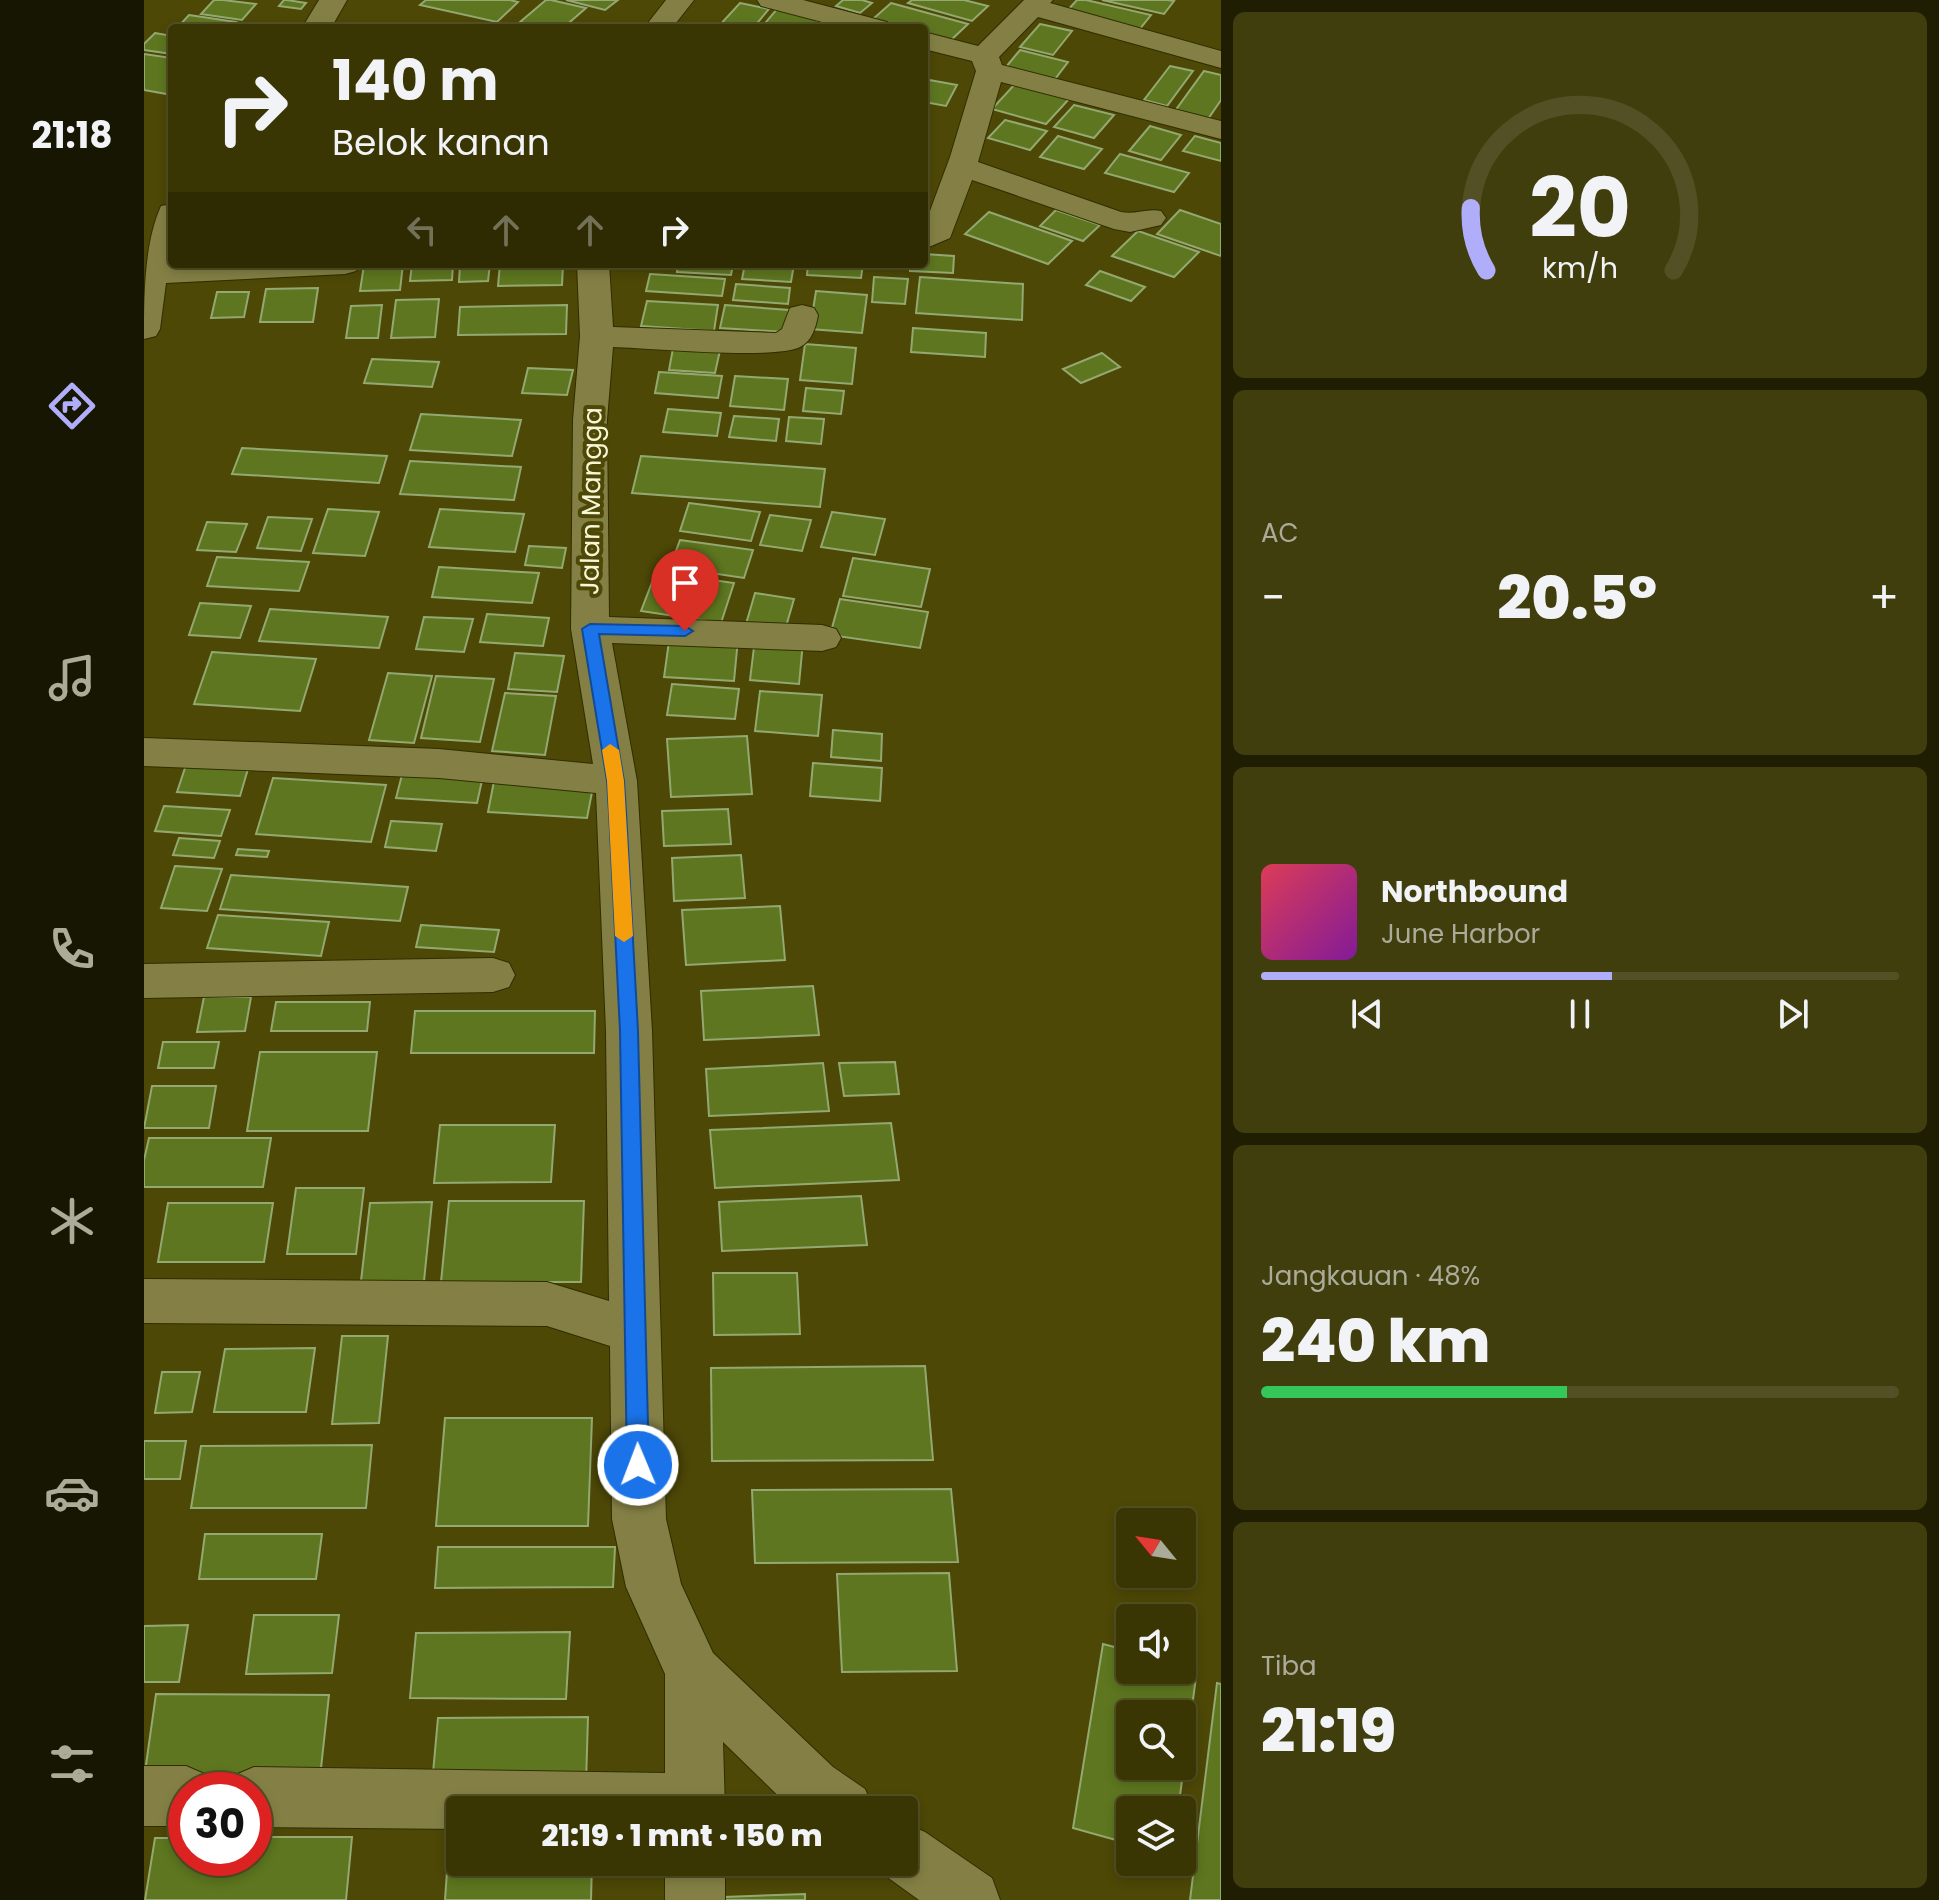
<!DOCTYPE html>
<html lang="id">
<head>
<meta charset="utf-8">
<style>
	:root { --surface:#3a3604; --page:#413e0e; --text:#f1f3f6; --muted:#abab9a; --line:#545026; --accent:#b0aefa }
	body { margin:0; font-family:Poppins,sans-serif; background:var(--page); color:var(--text); height:100vh; display:flex; flex-direction:column; font-size:30px; white-space:nowrap }
	* { box-sizing:border-box; margin:0 }
	p { font-size:26px; color:var(--muted) }
	.icon { flex:none; width:44px; height:44px; fill:none; stroke:currentColor; stroke-width:2; stroke-linecap:round; stroke-linejoin:round }
	.map { position:relative; flex:1; overflow:hidden }
	.panel { display:flex; flex-direction:column; gap:12px; padding:12px; background:#201e02; width:718px }
	.panel>* { flex:none }
	.guide { position:absolute; left:24px; top:24px; width:760px; height:244px; border-radius:8px; box-shadow:0 4px 12px #0003,0 0 0 2px var(--line); background:#3a3604; color:var(--text); overflow:hidden }
	.needle { width:52px; rotate:300deg }
	.buttons { position:absolute; left:972px; top:1508px; display:grid; gap:16px }
	.buttons a { display:grid; place-items:center; width:80px; height:80px; border-radius:8px; background:var(--surface); box-shadow:0 4px 12px #0003,0 0 0 2px var(--line); font-size:40px }
	.speed { position:absolute; left:24px; top:1772px; display:flex; gap:16px; font-size:40px; font-weight:700; text-align:center }
	.speed>* { display:grid; place-content:center; width:104px; height:104px; border-radius:50%; background:var(--surface); box-shadow:0 4px 12px #0003,0 0 0 2px var(--line); line-height:1 }
	.speed .limit { border:12px solid #d22; background:#fff; color:#111 }
	.pin { position:absolute; display:grid; place-items:center; width:68px; height:68px; color:#fff; margin:-82px -34px; border-radius:50% 50% 50% 0; rotate:-45deg; box-shadow:0 0 8px #0007 }
	.pin .icon { rotate:45deg }
	.me { position:absolute; width:88px; margin:-44px; rotate:359deg; stroke-linejoin:round; filter:drop-shadow(0 0 6px #0008) }
	.turn { display:flex; align-items:center; gap:28px; height:168px; padding:0 32px; font-size:36px }
	.turn .icon { width:104px; height:104px; stroke-width:2.5 }
	.turn b { display:block; font-size:56px; line-height:68px }
	.lanes { display:flex; align-items:center; height:76px; padding:0 32px; background:#0003; justify-content:center; gap:40px; direction:ltr }
	.lanes .off { opacity:.35 }
	.big { font-size:60px; font-weight:800; line-height:1.1 }
	.panel .widget { flex:1; display:flex; flex-direction:column; justify-content:center; gap:12px; min-width:0; padding:0 28px; border-radius:12px; background:var(--page) }
	.panel .dial { align-items:center; gap:0 }
	.dial svg { height:208px; overflow:visible; fill:none; stroke:var(--line); stroke-width:7; stroke-linecap:round; text-anchor:middle }
	.dial text { fill:var(--text); stroke:none }
	.song { display:flex; align-items:center; gap:24px }
	.cover { width:96px; height:96px; border-radius:12px; background:linear-gradient(135deg,hsl(350 70% 55%),hsl(290 70% 35%)) }
	.played { height:8px; border-radius:4px; background:linear-gradient(90deg,var(--accent) 55%,var(--line) 55%) }
	.keys { display:flex; justify-content:space-around; direction:ltr }
	.heat { display:flex; justify-content:space-between; align-items:center; font-size:44px; direction:ltr }
	.charge { height:12px; border-radius:6px; background:linear-gradient(90deg,#34c759 48%,var(--line) 0) }
	.trip { position:absolute; left:302px; top:1796px; width:472px; height:80px; border-radius:8px; background:var(--surface); box-shadow:0 4px 12px #0003,0 0 0 2px var(--line); font-weight:800; line-height:80px; text-align:center }
	main { display:flex; flex:1; min-height:0 }
	.menu { display:flex; flex-direction:column; width:144px; justify-content:space-around; align-items:center; background:#171602; color:var(--muted) }
	.menu .icon { width:56px; height:56px }
	.menu .current { color:var(--accent) }
	.menu b { font-size:36px; color:var(--text) }
	.map>svg:first-child { display:block }
	.building { fill:#5d761f; stroke:#94a871; stroke-width:2; fill-rule:evenodd }
	.lines { fill:none; stroke-linecap:round; stroke-linejoin:round }
	.minor-casing { stroke:#312d00; stroke-width:2 }
	.minor { fill:#848045; fill-rule:evenodd }
	.route { fill:#1a73e8; stroke:#114b97; stroke-width:2 }
	.slow { fill:#f59e0b }
	.labels { text-anchor:middle; dominant-baseline:central; stroke-width:8; stroke-linejoin:round; paint-order:stroke }
	.street-label { font-size:26px; fill:#f7f6d7; stroke:#4d4806 }
</style>
</head>
<body>
<main>
<nav class="menu">
<b>21:18</b>
<svg class="icon current" aria-label="directions" viewBox="0 0 24 24"><path d="M12 3l9 9-9 9-9-9zM9 14v-3h6M13 9l2 2-2 2"/></svg>
<svg class="icon" aria-label="music" viewBox="0 0 24 24"><path d="M9 18V5l10-2v13"/><circle cx="6" cy="18" r="3"/><circle cx="16" cy="16" r="3"/></svg>
<svg class="icon" aria-label="phone" viewBox="0 0 24 24"><path d="M5 4h4l2 5-3 2q2 4 5 5l2-3 5 2v4C11 20 4 13 5 4z"/></svg>
<svg class="icon" aria-label="climate" viewBox="0 0 24 24"><path d="M12 3v18M4 7l16 10M4 17L20 7"/></svg>
<svg class="icon" aria-label="car" viewBox="0 0 24 24"><path d="M5 17H2v-5l4-1 3-4h7l3 4 3 1v5h-3M9 17h6M6 11h13"/><circle cx="7" cy="17" r="2"/><circle cx="17" cy="17" r="2"/></svg>
<svg class="icon" aria-label="filters" viewBox="0 0 24 24"><path d="M4 7h16M4 17h16"/><circle cx="9" cy="7" r="2"/><circle cx="15" cy="17" r="2"/></svg>
</nav>
<div class="map">
<svg width="1077" height="1900" viewBox="0 0 1077 1900">
	<rect width="100%" height="100%" fill="#4d4806"/>
	<g class="building">
		<polygon points="70,0 79,0 112,4 98,20 57,14"/>
		<polygon points="140,0 143,0 162,3 157,9 135,6"/>
		<polygon points="282,0 366,0 374,2 353,22 276,5"/>
		<polygon points="402,0 407,0 442,8 419,28 401,28 376,22"/>
		<polygon points="422,0 474,0 461,10"/>
		<polygon points="699,0 718,0 728,3 716,13 692,6"/>
		<polygon points="768,0 820,0 844,6 828,21 764,3"/>
		<polygon points="933,0 942,0 1007,15 995,30 921,13"/>
		<polygon points="958,0 1024,0 1030,1 1020,14"/>
		<polygon points="596,3 625,9 609,28 573,28"/>
		<polygon points="747,3 824,24 806,41 780,33 780,28 761,28 729,19"/>
		<polygon points="633,9 676,18 668,28 617,28"/>
		<polygon points="45,15 92,22 87,28 33,28"/>
		<polygon points="896,24 928,31 909,55 876,47"/>
		<polygon points="11,33 28,36 28,54 0,50 0,44"/>
		<polygon points="876,50 924,62 911,79 862,67"/>
		<polygon points="0,54 28,58 28,95 0,90"/>
		<polygon points="1026,66 1049,71 1023,106 1000,100"/>
		<polygon points="1060,71 1077,75 1077,100 1064,119 1031,111"/>
		<polygon points="780,79 813,85 802,106 780,102"/>
		<polygon points="870,85 925,99 902,124 848,109"/>
		<polygon points="930,105 970,115 950,138 910,127"/>
		<polygon points="861,120 903,131 886,150 844,138"/>
		<polygon points="1006,126 1037,135 1017,160 985,151"/>
		<polygon points="914,136 958,149 940,169 896,157"/>
		<polygon points="1051,136 1077,143 1077,161 1039,151"/>
		<polygon points="976,154 1045,173 1030,192 961,173"/>
		<polygon points="912,210 956,225 939,241 896,226"/>
		<polygon points="1036,210 1077,224 1077,256 1013,234"/>
		<polygon points="845,212 928,241 904,264 821,234"/>
		<polygon points="994,231 1055,252 1030,277 968,256"/>
		<polygon points="780,254 810,256 809,273 766,271 766,264 780,264"/>
		<polygon points="259,264 256,290 216,291 220,265"/>
		<polygon points="268,264 309,264 308,280 266,281"/>
		<polygon points="346,264 344,281 315,282 316,265"/>
		<polygon points="356,264 419,264 418,285 354,286"/>
		<polygon points="534,264 589,264 587,275 533,272"/>
		<polygon points="601,264 650,264 647,282 598,279"/>
		<polygon points="664,264 719,264 717,278 663,275"/>
		<polygon points="956,271 1001,287 987,301 942,285"/>
		<polygon points="506,274 581,279 578,296 502,291"/>
		<polygon points="730,277 764,279 761,304 728,302"/>
		<polygon points="776,277 879,284 878,320 772,313"/>
		<polygon points="592,284 646,288 644,304 589,300"/>
		<polygon points="174,288 169,322 116,322 122,289"/>
		<polygon points="672,291 723,295 718,333 666,329"/>
		<polygon points="73,292 105,292 100,317 67,318"/>
		<polygon points="295,299 291,337 247,338 252,300"/>
		<polygon points="503,301 574,305 570,331 497,326"/>
		<polygon points="238,305 234,338 202,338 207,306"/>
		<polygon points="423,305 422,334 314,335 316,307"/>
		<polygon points="581,305 645,310 641,332 576,328"/>
		<polygon points="769,328 842,333 841,357 767,352"/>
		<polygon points="530,343 577,346 571,373 525,370"/>
		<polygon points="661,344 712,348 708,384 656,380"/>
		<polygon points="958,353 976,367 937,383 919,369"/>
		<polygon points="228,359 295,362 288,387 220,383"/>
		<polygon points="384,368 429,370 423,395 378,393"/>
		<polygon points="515,372 578,376 574,398 511,393"/>
		<polygon points="591,376 644,379 640,410 586,406"/>
		<polygon points="662,388 700,391 697,414 659,411"/>
		<polygon points="524,409 577,413 573,436 519,432"/>
		<polygon points="277,414 377,420 368,456 266,450"/>
		<polygon points="590,416 635,419 632,441 585,437"/>
		<polygon points="645,417 680,419 677,444 642,441"/>
		<polygon points="98,448 243,456 235,483 88,474"/>
		<polygon points="497,456 681,469 676,507 488,493"/>
		<polygon points="266,461 377,467 370,500 256,494"/>
		<polygon points="545,503 616,512 607,541 536,531"/>
		<polygon points="184,509 235,512 221,556 169,553"/>
		<polygon points="296,509 380,514 371,552 285,547"/>
		<polygon points="688,512 741,519 731,555 677,547"/>
		<polygon points="626,515 667,520 658,551 616,545"/>
		<polygon points="124,517 168,519 157,551 113,548"/>
		<polygon points="63,522 103,524 92,552 53,550"/>
		<polygon points="536,540 609,550 600,578 526,567"/>
		<polygon points="385,546 422,548 418,568 381,565"/>
		<polygon points="73,557 165,562 155,591 63,586"/>
		<polygon points="709,558 786,569 777,607 699,596"/>
		<polygon points="295,567 395,573 388,603 288,597"/>
		<polygon points="512,572 590,583 577,623 497,611"/>
		<polygon points="611,593 650,599 641,630 602,624"/>
		<polygon points="696,599 784,612 776,648 686,635"/>
		<polygon points="56,603 107,606 96,638 45,635"/>
		<polygon points="126,609 244,617 235,648 115,641"/>
		<polygon points="343,614 405,618 399,646 336,642"/>
		<polygon points="280,617 329,619 320,652 272,649"/>
		<polygon points="526,634 594,639 590,681 520,677"/>
		<polygon points="611,639 659,642 655,684 606,680"/>
		<polygon points="68,652 172,659 156,711 50,704"/>
		<polygon points="371,653 420,656 413,692 364,689"/>
		<polygon points="244,673 288,676 270,743 225,740"/>
		<polygon points="292,676 350,679 336,742 277,738"/>
		<polygon points="528,684 595,689 591,719 523,715"/>
		<polygon points="616,691 678,695 674,736 611,731"/>
		<polygon points="361,693 412,696 401,755 348,751"/>
		<polygon points="689,730 738,734 737,761 687,757"/>
		<polygon points="603,736 608,794 527,797 523,739"/>
		<polygon points="669,763 738,768 736,801 666,796"/>
		<polygon points="42,765 104,769 96,796 33,792"/>
		<polygon points="259,771 339,776 333,803 252,798"/>
		<polygon points="129,778 242,785 227,842 112,834"/>
		<polygon points="350,781 449,787 443,818 344,812"/>
		<polygon points="20,806 86,810 77,836 11,831"/>
		<polygon points="584,809 587,844 520,846 518,811"/>
		<polygon points="247,821 298,824 292,851 241,847"/>
		<polygon points="35,838 76,841 70,858 29,855"/>
		<polygon points="94,849 125,851 123,857 92,855"/>
		<polygon points="597,855 601,898 530,901 528,858"/>
		<polygon points="31,866 78,869 63,911 17,908"/>
		<polygon points="87,875 264,887 256,921 76,909"/>
		<polygon points="636,906 641,960 542,965 538,910"/>
		<polygon points="74,915 185,922 177,956 63,948"/>
		<polygon points="277,925 355,930 350,952 272,947"/>
		<polygon points="669,986 675,1035 560,1040 557,991"/>
		<polygon points="60,997 107,997 101,1031 53,1032"/>
		<polygon points="132,1002 226,1002 223,1031 127,1031"/>
		<polygon points="271,1011 451,1011 450,1053 267,1053"/>
		<polygon points="19,1042 75,1042 70,1068 14,1068"/>
		<polygon points="116,1052 233,1052 224,1131 103,1131"/>
		<polygon points="751,1062 755,1094 700,1096 695,1063"/>
		<polygon points="679,1063 685,1111 565,1116 562,1069"/>
		<polygon points="8,1086 72,1086 65,1128 0,1128"/>
		<polygon points="747,1123 755,1180 571,1188 566,1130"/>
		<polygon points="296,1125 411,1125 407,1182 290,1183"/>
		<polygon points="5,1138 127,1138 119,1187 0,1187 0,1160"/>
		<polygon points="152,1188 220,1188 212,1254 143,1254"/>
		<polygon points="717,1196 723,1245 578,1251 575,1202"/>
		<polygon points="305,1201 440,1201 437,1282 297,1282"/>
		<polygon points="288,1202 280,1281 217,1281 226,1203"/>
		<polygon points="24,1203 129,1203 120,1262 14,1262"/>
		<polygon points="569,1273 653,1273 656,1334 570,1335"/>
		<polygon points="198,1336 244,1336 235,1423 188,1424"/>
		<polygon points="171,1348 162,1412 70,1412 81,1349"/>
		<polygon points="781,1366 789,1460 568,1461 567,1368"/>
		<polygon points="18,1372 56,1372 48,1412 11,1413"/>
		<polygon points="301,1418 448,1418 444,1526 292,1526"/>
		<polygon points="0,1441 42,1441 36,1479 0,1479"/>
		<polygon points="228,1445 222,1508 47,1508 57,1446"/>
		<polygon points="807,1489 814,1562 611,1563 608,1490"/>
		<polygon points="61,1534 178,1534 172,1579 55,1579"/>
		<polygon points="294,1547 471,1547 469,1587 291,1588"/>
		<polygon points="805,1573 813,1671 698,1672 693,1574"/>
		<polygon points="110,1615 195,1615 188,1673 102,1674"/>
		<polygon points="44,1625 35,1682 0,1682 0,1626"/>
		<polygon points="426,1632 422,1699 266,1698 272,1633"/>
		<path d="M959,1644L986,1651V1670H1038V1666L1053,1670L1034,1810H986V1844L929,1828ZM986,1714H1038V1766H986Z"/>
		<polygon points="1073,1683 1077,1684 1077,1900 1046,1900"/>
		<polygon points="12,1694 185,1695 176,1777 0,1779"/>
		<polygon points="444,1717 442,1784 288,1784 294,1718"/>
		<polygon points="110,1837 208,1837 202,1900 1,1900 11,1838 42,1838 42,1858 110,1858"/>
		<polygon points="304,1857 316,1857 316,1862 448,1862 447,1900 301,1900"/>
		<polygon points="661,1894 661,1900 580,1900 580,1897"/>
	</g>
	<g class="lines">
		<defs>
			<g id="minor">
				<polygon points="175,0 203,0 187,28 158,28"/>
				<polygon points="522,0 550,0 528,28 500,28"/>
				<polygon points="613,0 659,0 743,22 747,28 701,28 617,6"/>
				<path d="M880,0H909L906,3L1077,51V68L894,17L855,57L858,65L1077,121V139L857,82L834,162L977,212C991,215 1003,208 1017,211L1022,218L1017,225L986,232L970,229L828,180L806,238L780,249V227L806,157L832,71L828,61L780,49V32L834,46Z"/>
				<path d="M28,204V264H217L212,271L201,274L22,283L16,329L12,336L0,339C0,296 0,244 17,206Z"/>
				<path d="M433,264H465L469,327L632,333L638,329L646,308L658,305L670,308L674,315C672,327 668,341 656,347C630,360 506,348 469,347L463,420L465,617L678,625L692,629L697,638L692,647L678,651L468,643L493,781L508,1031L522,1519L537,1584L569,1653L689,1767L721,1789L730,1810H649L579,1742L581,1810H316V1829L110,1827V1790H83L89,1776L110,1767L521,1773V1674L482,1587L468,1519L466,1346L403,1326L0,1323V1279L403,1282L465,1301L462,1031L452,793L295,778L0,766V738L295,749L449,764L427,629L429,420L436,336Z"/>
				<polygon points="349,958 365,963 371,975 365,987 349,992 0,998 0,964"/>
				<polygon points="0,1766 42,1766 63,1775 69,1790 42,1790 42,1826 0,1826"/>
				<polygon points="760,1823 781,1832 848,1878 856,1900 775,1900 739,1874 734,1862 760,1862"/>
				<rect x="521" y="1862" width="60" height="38"/>
			</g>
		</defs>
		<use href="#minor" class="minor-casing"/>
		<use href="#minor" class="minor"/>
	</g>
	<polygon class="route" points="446,624 541,626 549,631 541,636 455,634 480,781 482,812 494,1031 505,1465 502,1472 494,1475 486,1472 483,1465 476,1031 465,812 463,781 438,629"/>
	<polygon class="slow" points="466,744 475,750 480,781 489,936 480,942 471,936 463,781 458,750"/>
	<g class="labels">
		<g class="street-label">
			<text transform="translate(447 501) rotate(-89)">Jalan Mangga</text>
		</g>
	</g>
</svg>
<div class="buttons">
<a><svg class="needle" viewBox="-14 -14 28 28"><path d="M0-13l5 13h-10z" fill="#e53935"/><path d="M0 13l5-13h-10z" fill="#abab9a"/></svg></a>
<a><svg class="icon" aria-label="sound" viewBox="0 0 24 24"><path d="M4 9h4l5-4v14l-5-4H4zM17 9q2 3 0 6"/></svg></a>
<a><svg class="icon" aria-label="search" viewBox="0 0 24 24"><circle cx="10" cy="10" r="6"/><path d="M15 15l6 6"/></svg></a>
<a><svg class="icon" aria-label="layers" viewBox="0 0 24 24"><path d="M12 4l9 5-9 5-9-5zM3 14l9 5 9-5"/></svg></a>
</div>
<div class="speed"><div class="limit">30</div></div>
<div class="pin" style="left:541px;top:631px;background:#d93025"><svg class="icon" aria-label="arrive" viewBox="0 0 24 24"><path d="M6 21V4h12l-3 4 3 4H6"/></svg></div>
<svg class="me" style="left:494px;top:1465px" viewBox="-20 -20 40 40"><circle r="17" fill="#1a73e8" stroke="#fff" stroke-width="3"/><path d="M0-11L8 9 0 5-8 9z" fill="#fff"/></svg>
<div class="trip">21:19 · 1 mnt · 150 m</div>
<div class="guide">
<div class="turn"><svg class="icon" aria-label="right" viewBox="0 0 24 24"><path d="M7 20v-9h11M14 6l5 5-5 5"/></svg><div><b>140 m</b>Belok kanan</div></div>
<div class="lanes"><svg class="icon off" aria-label="left" viewBox="0 0 24 24"><path d="M17 20v-9H6M10 6l-5 5 5 5"/></svg><svg class="icon off" aria-label="ahead" viewBox="0 0 24 24"><path d="M12 20V5M6 11l6-6 6 6"/></svg><svg class="icon off" aria-label="ahead" viewBox="0 0 24 24"><path d="M12 20V5M6 11l6-6 6 6"/></svg><svg class="icon" aria-label="right" viewBox="0 0 24 24"><path d="M7 20v-9h11M14 6l5 5-5 5"/></svg></div>
</div>
</div>
<section class="panel">
<div class="widget dial"><svg viewBox="0 0 100 80">
<path d="M14 69A42 42 0 1 1 86 69"/>
<path d="M14 69A42 42 0 0 1 8 45" stroke="#b0aefa"/>
<text x="50" y="56" font-size="32" font-weight="700">20</text>
<text x="50" y="72" font-size="11">km/h</text>
</svg></div>
<div class="widget"><p>AC</p>
<div class="heat"><a>−</a><b class="big">20.5°</b><a>+</a></div>
</div>
<div class="widget">
<div class="song"><i class="cover"></i><div><b>Northbound</b><p>June Harbor</p></div></div>
<div class="played"></div>
<div class="keys"><svg class="icon" aria-label="previous" viewBox="0 0 24 24"><path d="M18 5L8 12l10 7zM5 5v14"/></svg><svg class="icon" aria-label="pause" viewBox="0 0 24 24"><path d="M8 5v14M16 5v14"/></svg><svg class="icon" aria-label="next" viewBox="0 0 24 24"><path d="M6 5l10 7-10 7zM19 5v14"/></svg></div>
</div>
<div class="widget"><p>Jangkauan · 48%</p><b class="big">240 km</b><div class="charge"></div></div>
<div class="widget"><p>Tiba</p><b class="big">21:19</b></div>
</section>
</main>
</body>
</html>
